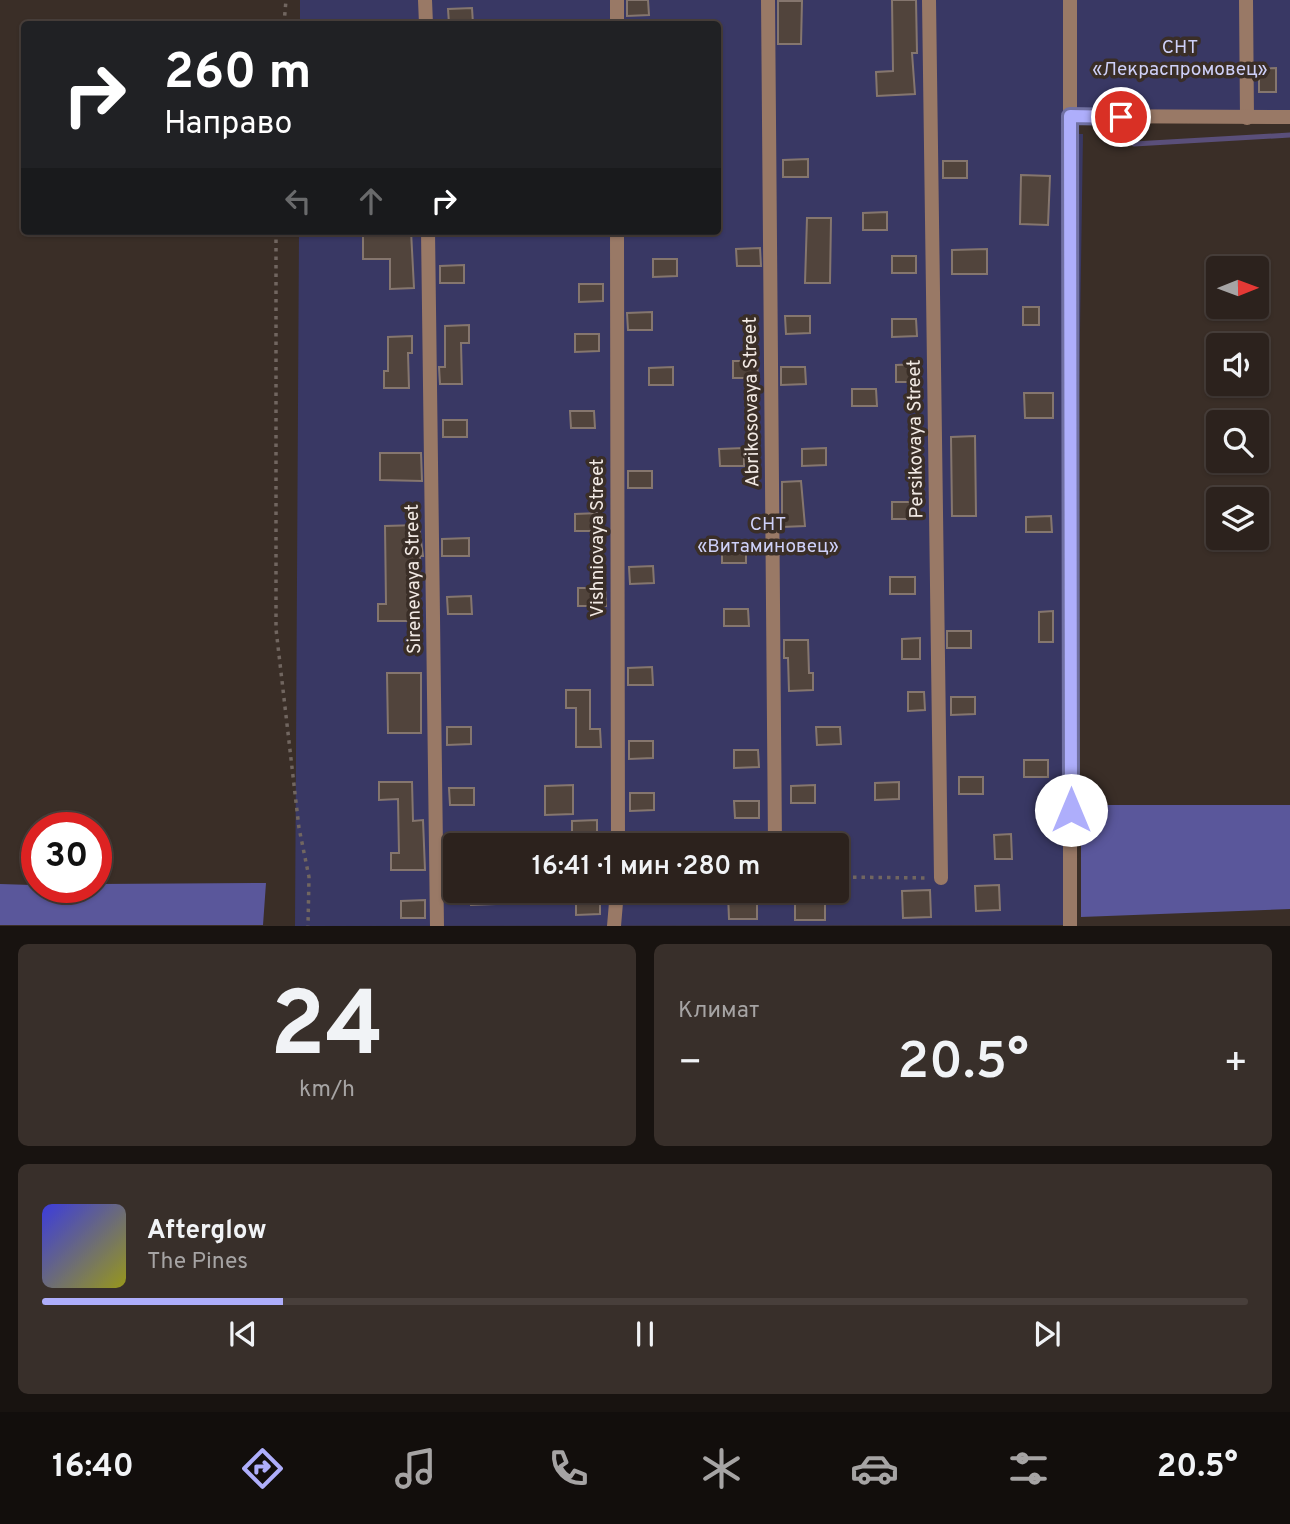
<!DOCTYPE html>
<html lang="ru">
<head>
<meta charset="utf-8">
<style>
	:root { --surface:#2c221d; --page:#382f2a; --text:#f1f3f6; --muted:#a6a4a4; --line:#483f3b; --accent:#aeaefb }
	body { margin:0; font-family:Overpass,sans-serif; background:var(--page); color:var(--text); height:100vh; display:flex; flex-direction:column; font-size:26px; white-space:nowrap }
	* { box-sizing:border-box; margin:0 }
	p { font-size:23px; color:var(--muted) }
	.icon { flex:none; width:38px; height:38px; fill:none; stroke:currentColor; stroke-width:2; stroke-linecap:round; stroke-linejoin:round }
	.map { position:relative; height:926px; overflow:hidden }
	.details { display:flex; flex-direction:column; gap:18px; padding:18px; background:#181310; flex:1 }
	.details>* { flex:none }
	.banner { position:absolute; left:21px; top:21px; width:700px; height:214px; border-radius:7px; box-shadow:0 2px 5px #0004,0 0 0 2px var(--line); background:#202124; color:#fff; overflow:hidden }
	.needle { width:46px; rotate:89deg }
	.tools { position:absolute; left:1206px; top:256px; display:grid; gap:14px }
	.tools a { display:grid; place-items:center; width:63px; height:63px; border-radius:7px; background:var(--surface); box-shadow:0 2px 5px #0004,0 0 0 2px var(--line); font-size:35px }
	.speed { position:absolute; left:21px; top:812px; display:flex; gap:14px; font-size:35px; font-weight:700; text-align:center }
	.speed>* { display:grid; place-content:center; width:91px; height:91px; border-radius:50%; background:var(--surface); box-shadow:0 2px 5px #0004,0 0 0 2px var(--line); line-height:1 }
	.speed .limit { border:10px solid #d22; background:#fff; color:#111 }
	.pin { position:absolute; display:grid; place-items:center; width:60px; height:60px; color:#fff; margin:-30px; border:4px solid #fff; border-radius:50%; box-shadow:0 2px 7px #0007 }
	.me { position:absolute; width:77px; margin:-38px; rotate:0deg; stroke-linejoin:round; filter:drop-shadow(0 0 5px #0008) }
	.turn { display:flex; align-items:center; gap:24px; height:147px; padding:0 28px; font-size:32px }
	.turn .icon { width:91px; height:91px; stroke-width:2.5 }
	.turn b { display:block; font-size:49px; line-height:60px }
	.lanes { display:flex; align-items:center; height:66px; padding:0 28px; background:#0003; justify-content:center; gap:35px; direction:ltr }
	.lanes .off { opacity:.35 }
	.big { font-size:52px; font-weight:600; line-height:1.1 }
	.details .tile { flex:1; display:flex; flex-direction:column; justify-content:center; gap:10px; min-width:0; padding:0 24px; border-radius:10px; background:var(--page) }
	.details .dial { align-items:center; gap:0 }
	.dial b { font-size:91px; line-height:1 }
	.song { display:flex; align-items:center; gap:21px }
	.cover { width:84px; height:84px; border-radius:10px; background:linear-gradient(135deg,hsl(240 70% 55%),hsl(60 70% 35%)) }
	.played { height:7px; border-radius:4px; background:linear-gradient(90deg,var(--accent) 20%,var(--line) 20%) }
	.keys { display:flex; justify-content:space-around; direction:ltr }
	.heat { display:flex; justify-content:space-between; align-items:center; font-size:38px; direction:ltr }
	.details .tiles { flex:1; display:grid; gap:18px; grid-template-columns:1fr 1fr }
	.tile:last-child { grid-column:span 2 }
	.trip { position:absolute; left:443px; top:833px; width:406px; height:70px; border-radius:7px; background:var(--surface); box-shadow:0 2px 5px #0004,0 0 0 2px var(--line); font-weight:600; line-height:70px; text-align:center }
	.tab-bar { display:flex; height:112px; justify-content:space-around; align-items:center; background:#120e0c; color:var(--muted) }
	.tab-bar .icon { width:49px; height:49px }
	.tab-bar .selected { color:var(--accent) }
	.tab-bar b { font-size:32px; color:var(--text) }
	.map>svg:first-child { display:block }
	.green { fill:#393864; fill-rule:evenodd }
	.forest { fill:#5a579b }
	.lines { fill:none; stroke-linecap:round; stroke-linejoin:round }
	.stream { stroke:#5a4f7a; stroke-width:5 }
	.building { fill:#51443c; stroke:#85766e; stroke-width:2 }
	.path { stroke:#716660; stroke-width:3.5; stroke-dasharray:3.5 5; stroke-linecap:butt }
	.minor { stroke:#997966; stroke-width:14 }
	.route-casing { stroke:#7171a3; stroke-width:18 }
	.route { stroke:#aeaefb; stroke-width:12 }
	.labels { text-anchor:middle; dominant-baseline:central; stroke-width:7; stroke-linejoin:round; paint-order:stroke }
	.park-label { font-size:19px; fill:#ced0f8; stroke:#3a2e27 }
	.street-label { font-size:19px; fill:#f1e9e4; stroke:#3a2e27 }
</style>
</head>
<body>
<div class="map">
<svg width="1290" height="926" viewBox="0 0 1290 926">
	<rect width="100%" height="100%" fill="#3a2e27"/>
	<g class="green">
		<path d="M300,0H1065L1067,134H1083L1071,925L295,926L299,231H718V24H300ZM455,845H836V891H455Z"/>
		<polygon points="1070,0 1290,0 1290,117 1070,116"/>
	</g>
	<g class="forest">
		<polygon points="1081,805 1290,805 1290,909 1081,917"/>
		<polygon points="266,883 263,925 0,925 0,884 96,887 96,884"/>
	</g>
	<g class="lines">
		<polyline class="stream" points="1134,144 1290,135"/>
	</g>
	<g class="building">
		<polygon points="627,0 648,0 649,15 627,16"/>
		<polygon points="892,0 916,0 917,53 912,53 915,94 877,96 876,72 893,71"/>
		<polygon points="778,1 802,1 801,44 778,44"/>
		<polygon points="472,8 473,24 449,24 448,9"/>
		<polygon points="1276,68 1276,92 1259,92 1259,69"/>
		<polygon points="808,159 808,177 783,177 783,160"/>
		<rect x="943" y="161" width="24" height="17"/>
		<polygon points="1021,175 1050,176 1048,225 1020,224"/>
		<polygon points="887,212 887,230 863,230 863,213"/>
		<polygon points="807,218 831,218 830,283 805,283"/>
		<polygon points="363,231 411,231 414,288 390,289 390,259 363,259"/>
		<polygon points="760,248 761,266 737,266 736,249"/>
		<polygon points="987,249 987,274 952,274 952,250"/>
		<rect x="892" y="256" width="24" height="17"/>
		<polygon points="653,259 677,259 677,276 653,277"/>
		<polygon points="464,265 464,283 440,283 440,266"/>
		<polygon points="579,284 603,284 603,301 579,302"/>
		<rect x="1023" y="307" width="16" height="18"/>
		<polygon points="652,312 652,330 628,330 627,313"/>
		<polygon points="785,316 810,316 810,333 786,334"/>
		<polygon points="892,319 916,319 917,336 892,337"/>
		<polygon points="469,325 469,343 461,343 462,384 440,384 439,367 445,367 445,326"/>
		<polygon points="575,334 599,334 599,351 575,352"/>
		<polygon points="412,336 412,353 408,353 409,388 384,388 384,371 388,371 388,337"/>
		<polygon points="733,361 757,361 758,378 733,378"/>
		<polygon points="920,364 921,382 896,382 896,365"/>
		<polygon points="673,367 673,385 649,385 649,368"/>
		<polygon points="781,367 805,367 806,384 781,385"/>
		<polygon points="852,389 876,389 877,406 852,406"/>
		<polygon points="1024,393 1053,393 1053,418 1025,418"/>
		<polygon points="570,411 594,411 595,428 571,428"/>
		<rect x="443" y="420" width="24" height="17"/>
		<polygon points="975,436 976,516 952,516 951,437"/>
		<polygon points="744,448 744,466 720,466 719,449"/>
		<polygon points="826,448 826,465 802,466 802,449"/>
		<polygon points="380,453 421,453 422,481 380,480"/>
		<rect x="628" y="471" width="24" height="17"/>
		<polygon points="801,481 805,526 782,527 782,482"/>
		<rect x="892" y="502" width="24" height="17"/>
		<polygon points="599,513 599,531 575,531 575,514"/>
		<polygon points="1051,516 1052,532 1026,532 1026,517"/>
		<polygon points="419,525 423,556 420,556 420,580 411,580 412,621 378,621 378,604 386,604 385,526"/>
		<polygon points="469,538 469,556 442,556 442,539"/>
		<polygon points="746,545 746,563 722,563 722,546"/>
		<polygon points="653,566 654,583 630,584 629,567"/>
		<rect x="890" y="577" width="25" height="17"/>
		<polygon points="578,588 605,588 606,606 578,606"/>
		<polygon points="471,596 472,614 448,614 447,597"/>
		<polygon points="724,609 748,609 749,626 724,626"/>
		<polygon points="1053,611 1053,642 1039,642 1039,612"/>
		<rect x="947" y="631" width="24" height="17"/>
		<polygon points="920,638 920,659 902,659 902,639"/>
		<polygon points="784,640 808,640 809,673 813,673 813,690 789,691 788,658 784,658"/>
		<polygon points="652,667 653,685 628,685 628,668"/>
		<polygon points="387,673 421,673 421,733 388,733"/>
		<polygon points="566,690 590,690 590,729 600,729 601,747 576,747 576,708 566,708"/>
		<polygon points="908,692 924,692 925,710 908,711"/>
		<polygon points="951,697 975,697 975,714 951,715"/>
		<polygon points="447,727 471,727 471,744 447,745"/>
		<polygon points="816,727 840,727 841,744 817,745"/>
		<polygon points="629,741 653,741 653,758 629,759"/>
		<polygon points="734,750 758,750 759,767 734,768"/>
		<rect x="1024" y="760" width="24" height="17"/>
		<rect x="959" y="777" width="24" height="17"/>
		<polygon points="379,782 412,782 413,821 423,820 425,870 391,870 391,853 399,853 398,799 379,800"/>
		<polygon points="899,782 899,799 875,800 875,783"/>
		<polygon points="573,785 573,814 545,815 545,786"/>
		<polygon points="815,785 815,803 791,803 791,786"/>
		<polygon points="449,788 474,788 474,805 450,805"/>
		<polygon points="630,793 654,793 654,810 630,811"/>
		<polygon points="734,801 759,801 759,818 735,818"/>
		<polygon points="597,820 597,840 572,840 572,821"/>
		<polygon points="1011,834 1012,859 995,859 994,835"/>
		<polygon points="999,885 1000,910 976,911 975,886"/>
		<polygon points="930,890 931,917 903,918 902,891"/>
		<polygon points="470,891 495,891 495,904 471,905"/>
		<polygon points="728,894 757,894 757,919 729,919"/>
		<rect x="795" y="896" width="30" height="24"/>
		<polygon points="576,897 600,897 600,914 576,915"/>
		<polygon points="425,900 425,918 401,918 401,901"/>
	</g>
	<g class="lines">
		<g class="path">
			<polyline points="284,24 286,0"/>
			<polyline points="276,231 276,629 299,828 309,877 308,926"/>
			<polyline points="836,877 928,878"/>
		</g>
		<g class="minor">
			<polyline points="425,0 426,24"/>
			<polyline points="617,0 617,24"/>
			<polyline points="768,0 775,845"/>
			<polyline points="929,0 941,878"/>
			<polyline points="1070,0 1070,926"/>
			<polyline points="1246,0 1247,118"/>
			<polyline points="1070,116 1290,117"/>
			<polyline points="428,231 437,926"/>
			<polyline points="617,231 618,845"/>
			<polyline points="614,926 617,891"/>
		</g>
	</g>
	<g class="lines">
		<defs>
			<polyline id="route" points="1071,810 1070,116 1121,117"/>
		</defs>
		<use href="#route" class="route-casing"/>
		<use href="#route" class="route"/>
	</g>
	<g class="labels">
		<g class="park-label">
			<text x="1180" y="48">СНТ<tspan x="1180" dy="22">«Лекраспромовец»</tspan></text>
			<text x="768" y="525">СНТ<tspan x="768" dy="22">«Витаминовец»</tspan></text>
		</g>
		<g class="street-label">
			<text transform="translate(752 402) rotate(-91)">Abrikosovaya Street</text>
			<text transform="translate(916 439) rotate(-91)">Persikovaya Street</text>
			<text transform="translate(598 538) rotate(-90)">Vishniovaya Street</text>
			<text transform="translate(414 579) rotate(-91)">Sirenevaya Street</text>
		</g>
	</g>
</svg>
<div class="tools">
<a><svg class="needle" viewBox="-14 -14 28 28"><path d="M0-13l5 13h-10z" fill="#e53935"/><path d="M0 13l5-13h-10z" fill="#a6a4a4"/></svg></a>
<a><svg class="icon" aria-label="sound" viewBox="0 0 24 24"><path d="M4 9h4l5-4v14l-5-4H4zM17 9q2 3 0 6"/></svg></a>
<a><svg class="icon" aria-label="search" viewBox="0 0 24 24"><circle cx="10" cy="10" r="6"/><path d="M15 15l6 6"/></svg></a>
<a><svg class="icon" aria-label="layers" viewBox="0 0 24 24"><path d="M12 4l9 5-9 5-9-5zM3 14l9 5 9-5"/></svg></a>
</div>
<div class="speed"><div class="limit">30</div></div>
<div class="pin" style="left:1121px;top:117px;background:#d93025"><svg class="icon" aria-label="arrive" viewBox="0 0 24 24"><path d="M6 21V4h12l-3 4 3 4H6"/></svg></div>
<svg class="me" style="left:1071px;top:810px" viewBox="-20 -20 40 40"><circle r="19" fill="#fff"/><path d="M0-13L10 11 0 6-10 11z" fill="#aeaefb"/></svg>
<div class="trip">16:41 · 1 мин · 280 m</div>
<div class="banner">
<div class="turn"><svg class="icon" aria-label="right" viewBox="0 0 24 24"><path d="M7 20v-9h11M14 6l5 5-5 5"/></svg><div><b>260 m</b>Направо</div></div>
<div class="lanes"><svg class="icon off" aria-label="left" viewBox="0 0 24 24"><path d="M17 20v-9H6M10 6l-5 5 5 5"/></svg><svg class="icon off" aria-label="ahead" viewBox="0 0 24 24"><path d="M12 20V5M6 11l6-6 6 6"/></svg><svg class="icon" aria-label="right" viewBox="0 0 24 24"><path d="M7 20v-9h11M14 6l5 5-5 5"/></svg></div>
</div>
</div>
<section class="details">
<div class="tiles">
<div class="tile dial"><b>24</b><p>km/h</p></div>
<div class="tile"><p>Климат</p>
<div class="heat"><a>−</a><b class="big">20.5°</b><a>+</a></div>
</div>
<div class="tile">
<div class="song"><i class="cover"></i><div><b>Afterglow</b><p>The Pines</p></div></div>
<div class="played"></div>
<div class="keys"><svg class="icon" aria-label="previous" viewBox="0 0 24 24"><path d="M18 5L8 12l10 7zM5 5v14"/></svg><svg class="icon" aria-label="pause" viewBox="0 0 24 24"><path d="M8 5v14M16 5v14"/></svg><svg class="icon" aria-label="next" viewBox="0 0 24 24"><path d="M6 5l10 7-10 7zM19 5v14"/></svg></div>
</div>
</div>
</section>
<nav class="tab-bar">
<b>16:40</b>
<svg class="icon selected" aria-label="directions" viewBox="0 0 24 24"><path d="M12 3l9 9-9 9-9-9zM9 14v-3h6M13 9l2 2-2 2"/></svg>
<svg class="icon" aria-label="music" viewBox="0 0 24 24"><path d="M9 18V5l10-2v13"/><circle cx="6" cy="18" r="3"/><circle cx="16" cy="16" r="3"/></svg>
<svg class="icon" aria-label="phone" viewBox="0 0 24 24"><path d="M5 4h4l2 5-3 2q2 4 5 5l2-3 5 2v4C11 20 4 13 5 4z"/></svg>
<svg class="icon" aria-label="climate" viewBox="0 0 24 24"><path d="M12 3v18M4 7l16 10M4 17L20 7"/></svg>
<svg class="icon" aria-label="car" viewBox="0 0 24 24"><path d="M5 17H2v-5l4-1 3-4h7l3 4 3 1v5h-3M9 17h6M6 11h13"/><circle cx="7" cy="17" r="2"/><circle cx="17" cy="17" r="2"/></svg>
<svg class="icon" aria-label="filters" viewBox="0 0 24 24"><path d="M4 7h16M4 17h16"/><circle cx="9" cy="7" r="2"/><circle cx="15" cy="17" r="2"/></svg>
<b>20.5°</b>
</nav>
</body>
</html>
